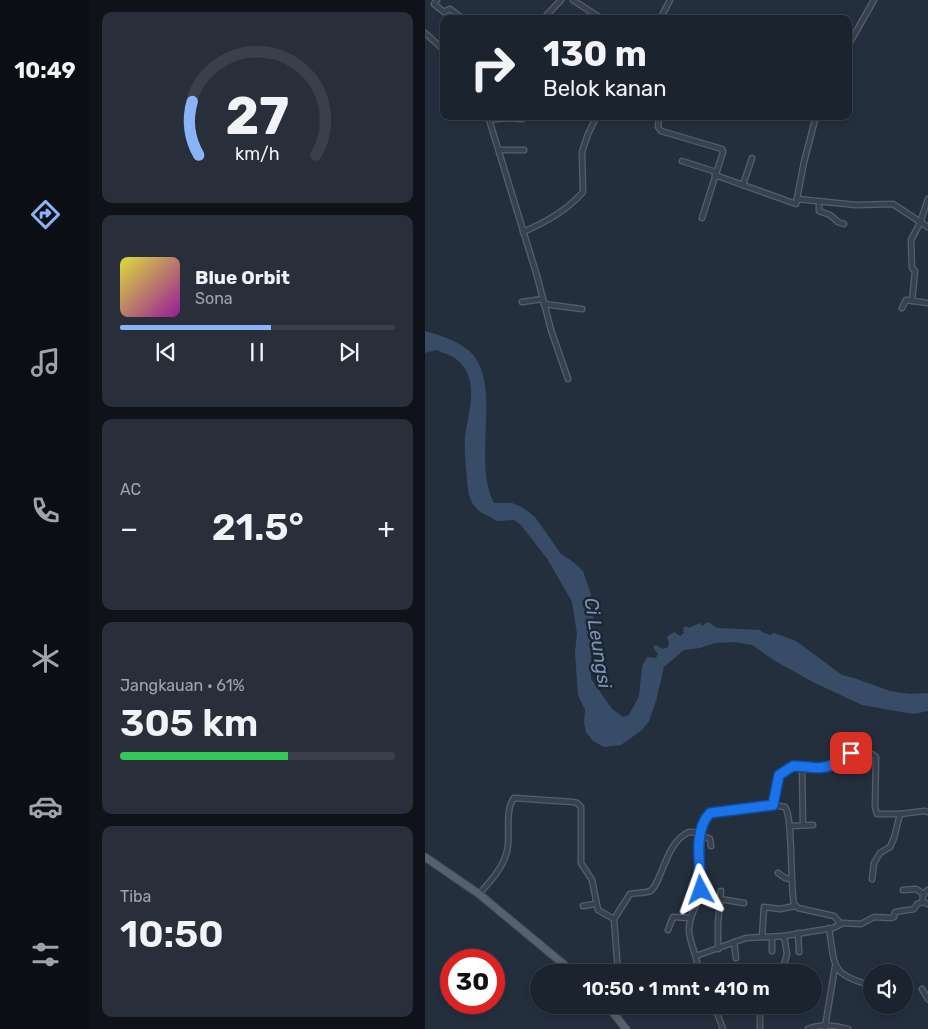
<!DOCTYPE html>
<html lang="id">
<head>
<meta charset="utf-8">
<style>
	:root { --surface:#1b232e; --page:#282f3a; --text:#f1f3f6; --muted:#a0a4aa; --line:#39404a; --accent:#8ab4f8 }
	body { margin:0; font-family:Rubik,sans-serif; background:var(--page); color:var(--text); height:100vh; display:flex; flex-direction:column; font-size:19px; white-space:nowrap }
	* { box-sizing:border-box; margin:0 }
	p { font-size:16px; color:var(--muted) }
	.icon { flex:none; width:28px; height:28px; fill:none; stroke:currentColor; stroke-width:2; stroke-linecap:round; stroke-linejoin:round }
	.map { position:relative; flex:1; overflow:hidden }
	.sheet { display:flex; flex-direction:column; gap:12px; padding:12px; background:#0f1319; width:335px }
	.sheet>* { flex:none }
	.banner { position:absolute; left:15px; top:15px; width:412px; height:105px; border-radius:10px; box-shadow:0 2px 8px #0003,0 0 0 1px var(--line); background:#1b232e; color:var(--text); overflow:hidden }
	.fabs { position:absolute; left:438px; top:964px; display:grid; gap:10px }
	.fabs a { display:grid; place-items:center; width:50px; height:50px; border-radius:50%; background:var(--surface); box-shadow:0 2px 8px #0003,0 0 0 1px var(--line); font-size:25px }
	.speed { position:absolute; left:15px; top:949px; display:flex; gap:10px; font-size:25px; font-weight:700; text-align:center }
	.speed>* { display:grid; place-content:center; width:65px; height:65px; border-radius:50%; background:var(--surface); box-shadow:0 2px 8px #0003,0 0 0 1px var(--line); line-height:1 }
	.speed .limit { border:8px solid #d22; background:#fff; color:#111 }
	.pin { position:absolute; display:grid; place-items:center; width:42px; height:42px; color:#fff; margin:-21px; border-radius:10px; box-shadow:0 2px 8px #0006 }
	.me { position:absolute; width:55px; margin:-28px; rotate:356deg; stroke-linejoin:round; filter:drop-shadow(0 0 4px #0008) }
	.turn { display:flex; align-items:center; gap:18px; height:105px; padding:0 20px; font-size:22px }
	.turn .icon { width:65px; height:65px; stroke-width:2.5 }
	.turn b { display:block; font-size:35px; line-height:42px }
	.big { font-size:38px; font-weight:600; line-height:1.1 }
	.sheet .card { flex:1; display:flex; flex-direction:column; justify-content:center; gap:8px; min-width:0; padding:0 18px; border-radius:10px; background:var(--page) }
	.sheet .dial { align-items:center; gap:0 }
	.dial svg { height:130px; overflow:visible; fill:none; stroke:var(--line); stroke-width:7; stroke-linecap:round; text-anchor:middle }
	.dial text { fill:var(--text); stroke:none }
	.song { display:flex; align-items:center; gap:15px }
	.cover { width:60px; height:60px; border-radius:8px; background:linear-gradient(135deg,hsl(60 70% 55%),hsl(300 70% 35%)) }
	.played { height:5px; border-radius:2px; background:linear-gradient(90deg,var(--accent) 55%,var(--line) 55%) }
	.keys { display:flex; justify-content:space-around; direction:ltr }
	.heat { display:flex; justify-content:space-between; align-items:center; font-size:28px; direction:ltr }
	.charge { height:8px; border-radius:4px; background:linear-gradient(90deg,#34c759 61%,var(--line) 0) }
	.trip { position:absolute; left:105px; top:964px; width:292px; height:50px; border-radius:25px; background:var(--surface); box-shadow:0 2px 8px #0003,0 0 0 1px var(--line); font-weight:600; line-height:50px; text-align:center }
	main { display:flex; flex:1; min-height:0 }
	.tabs { display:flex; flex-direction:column; width:90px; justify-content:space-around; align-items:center; background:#0b0e12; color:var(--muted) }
	.tabs .icon { width:35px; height:35px }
	.tabs .current { color:var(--accent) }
	.tabs b { font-size:22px; color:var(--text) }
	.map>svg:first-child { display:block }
	.water { fill:#394c67 }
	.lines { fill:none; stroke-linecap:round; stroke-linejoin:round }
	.minor-casing { stroke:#565f6c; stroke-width:7 }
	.primary-casing { stroke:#414a57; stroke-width:9 }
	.minor { stroke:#38414e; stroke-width:4.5 }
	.primary { stroke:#56606e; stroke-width:7 }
	.route-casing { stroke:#114b97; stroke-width:12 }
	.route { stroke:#1a73e8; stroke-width:9 }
	.labels { text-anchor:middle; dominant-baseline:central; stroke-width:5; stroke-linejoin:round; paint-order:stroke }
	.water-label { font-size:19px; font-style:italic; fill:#7c92b1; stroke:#1d2633 }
</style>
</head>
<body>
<main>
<nav class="tabs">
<b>10:49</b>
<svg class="icon current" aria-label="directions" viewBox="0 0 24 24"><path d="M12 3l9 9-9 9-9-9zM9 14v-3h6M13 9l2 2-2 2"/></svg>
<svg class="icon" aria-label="music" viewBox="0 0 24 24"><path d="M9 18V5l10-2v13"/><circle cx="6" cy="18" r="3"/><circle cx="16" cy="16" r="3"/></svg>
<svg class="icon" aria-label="phone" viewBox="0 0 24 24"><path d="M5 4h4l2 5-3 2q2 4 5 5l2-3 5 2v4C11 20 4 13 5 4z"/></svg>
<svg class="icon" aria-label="climate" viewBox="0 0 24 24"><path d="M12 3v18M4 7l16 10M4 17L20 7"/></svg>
<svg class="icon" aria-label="car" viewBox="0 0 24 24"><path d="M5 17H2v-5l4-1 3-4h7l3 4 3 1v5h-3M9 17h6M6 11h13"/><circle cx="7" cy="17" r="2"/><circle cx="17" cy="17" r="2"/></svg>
<svg class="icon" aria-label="filters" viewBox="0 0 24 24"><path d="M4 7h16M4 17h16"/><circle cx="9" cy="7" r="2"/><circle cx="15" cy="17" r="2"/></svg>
</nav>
<section class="sheet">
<div class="card dial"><svg viewBox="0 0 100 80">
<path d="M14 69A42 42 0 1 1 86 69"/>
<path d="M14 69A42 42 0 0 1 10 36" stroke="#8ab4f8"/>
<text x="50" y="56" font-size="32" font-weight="700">27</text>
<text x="50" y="72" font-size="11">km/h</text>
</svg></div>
<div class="card">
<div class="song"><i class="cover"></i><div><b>Blue Orbit</b><p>Sona</p></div></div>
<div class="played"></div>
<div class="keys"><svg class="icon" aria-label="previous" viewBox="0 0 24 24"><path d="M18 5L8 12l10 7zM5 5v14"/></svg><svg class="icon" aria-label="pause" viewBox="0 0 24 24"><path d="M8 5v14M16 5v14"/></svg><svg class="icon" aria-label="next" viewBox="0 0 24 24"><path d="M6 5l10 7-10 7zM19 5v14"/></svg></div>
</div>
<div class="card"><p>AC</p>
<div class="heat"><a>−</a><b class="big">21.5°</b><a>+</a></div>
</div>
<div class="card"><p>Jangkauan · 61%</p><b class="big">305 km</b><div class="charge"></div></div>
<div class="card"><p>Tiba</p><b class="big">10:50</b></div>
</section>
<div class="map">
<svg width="503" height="1029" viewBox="0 0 503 1029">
	<rect width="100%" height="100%" fill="#242f3e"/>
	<path class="water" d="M0,331C13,335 28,339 39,347C82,375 45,459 69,503H87L97,507L110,517L136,554L147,561L158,571L166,594L169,625L166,639V679L187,709L198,717L204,715L214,696L217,667L222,657L231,658L233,654L228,647L231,645L238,649L243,647L244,643L242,637L249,632L255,636L259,633L258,628L261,626L264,628L275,623L277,626L283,622L292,628L335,630L337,632L345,635L349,633L371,641L417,675L429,678L465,691L484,694L503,693V711L488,714L437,705L390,683L350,661L327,645L309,642L290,643L275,648L259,650L239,667L231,701L224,721L217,730L196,745L179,747L168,741L161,732L159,723L160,710L153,695L150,653L152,634L147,602L123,560L96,525L89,520L71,521C66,516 56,514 52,509C44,501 43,491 42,480C41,466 39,452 40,437C43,413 56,379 32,360C27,355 18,353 11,350L0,353Z"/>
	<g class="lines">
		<defs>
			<g id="minor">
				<polyline points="12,0 9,4 19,12 25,9 38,19"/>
				<polyline points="148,0 177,19"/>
				<polyline points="118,19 136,0"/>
				<polyline points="235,19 245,0"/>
				<polyline points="0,33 19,50"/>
				<polyline points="424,44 449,0"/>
				<polyline points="63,116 112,276 126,330 143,379"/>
				<polyline points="234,116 233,127 236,131 297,149 298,152 277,218"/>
				<polyline points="64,120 82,118 97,119"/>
				<polyline points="74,150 99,150"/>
				<polyline points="257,161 291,172"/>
				<polyline points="290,175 371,204 379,162 391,116"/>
				<polyline points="318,185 327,158"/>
				<polyline points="372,199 431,205 468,204 503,227"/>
				<polyline points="394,201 394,211 405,215 413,222 419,224"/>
				<path d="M98,232C121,222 141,211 158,192L157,152L163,134L172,116"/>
				<polyline points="487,301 490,271 487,268 486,240 495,223 503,199"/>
				<polyline points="97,302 118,299"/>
				<polyline points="119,304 157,309"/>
				<polyline points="477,308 481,300 503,303"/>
				<polyline points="377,767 378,825"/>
				<path d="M348,805L360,807C368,816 365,886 369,904L373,908L409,916L415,923"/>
				<polyline points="365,826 388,825"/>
				<polyline points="276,835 285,839 286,846"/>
				<polyline points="353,873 360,878 366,879"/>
				<polyline points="447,879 449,863 455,853 465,847 469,838 475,814"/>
				<polyline points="478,890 491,889 499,894"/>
				<path d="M503,890C498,894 497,896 498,902L503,904"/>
				<path d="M54,894C65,882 78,868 82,851C86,836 79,811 89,798L148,802L152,803L156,807V863L167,880L173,910L189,919"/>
				<polyline points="295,899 319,903"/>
				<polyline points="158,906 170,904"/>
				<path d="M404,928C410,966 405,975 446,985"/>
				<polyline points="243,930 248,917 266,918"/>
				<polyline points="373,933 374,952"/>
				<polyline points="337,937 339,907 355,909 370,906"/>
				<polyline points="309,942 311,958"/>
				<polyline points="293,949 293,923 296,891"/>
				<polyline points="347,951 347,937"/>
				<polyline points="271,956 321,938 359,936 408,928 418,923 436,924 449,917 466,918 469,917 470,912 489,909 492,904 498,902"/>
				<path d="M193,972L189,919L205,894C211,892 219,894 225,891C237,884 240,842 264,832L276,833"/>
				<path d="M273,972C274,959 265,945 264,931C263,917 273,904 276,891C279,867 266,834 285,813L348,805L354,775L368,766L381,768L393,767L408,765L423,754H447L451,757L450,807L452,814H475L499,811L503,812"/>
				<polyline points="357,972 362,954 359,936"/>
				<polyline points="497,989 503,999"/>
				<polyline points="289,1005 298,1029"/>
				<polyline points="335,1011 335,1029"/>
				<polyline points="400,1027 410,967"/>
				<path d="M383,1029C395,1024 411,1025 423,1029"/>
			</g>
			<g id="primary">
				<polyline points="0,857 54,894 148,972"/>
				<polyline points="182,1005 201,1029"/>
			</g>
		</defs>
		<use href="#minor" class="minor-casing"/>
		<use href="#primary" class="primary-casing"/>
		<use href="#minor" class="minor"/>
		<use href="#primary" class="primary"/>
	</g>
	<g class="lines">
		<defs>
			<path id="route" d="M276,890C276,866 267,832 285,813L348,805L354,775L368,766C381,766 397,771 409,764C415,760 419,755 426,753"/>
		</defs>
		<use href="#route" class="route-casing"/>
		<use href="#route" class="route"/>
	</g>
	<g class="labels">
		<g class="water-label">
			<text transform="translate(173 643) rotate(81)">Ci Leungsi</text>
		</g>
	</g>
</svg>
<div class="fabs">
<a><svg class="icon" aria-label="sound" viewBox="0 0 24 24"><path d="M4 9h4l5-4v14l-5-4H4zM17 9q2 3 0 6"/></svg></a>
</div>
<div class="speed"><div class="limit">30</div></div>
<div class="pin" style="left:426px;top:753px;background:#d93025"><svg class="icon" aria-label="arrive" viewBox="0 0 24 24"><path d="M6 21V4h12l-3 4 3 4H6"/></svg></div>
<svg class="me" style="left:276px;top:890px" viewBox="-20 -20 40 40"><path d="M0-17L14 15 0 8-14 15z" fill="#1a73e8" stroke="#fff" stroke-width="4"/></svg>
<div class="trip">10:50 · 1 mnt · 410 m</div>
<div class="banner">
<div class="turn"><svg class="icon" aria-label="right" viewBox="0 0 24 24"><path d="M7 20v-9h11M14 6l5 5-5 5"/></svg><div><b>130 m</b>Belok kanan</div></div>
</div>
</div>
</main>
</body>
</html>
